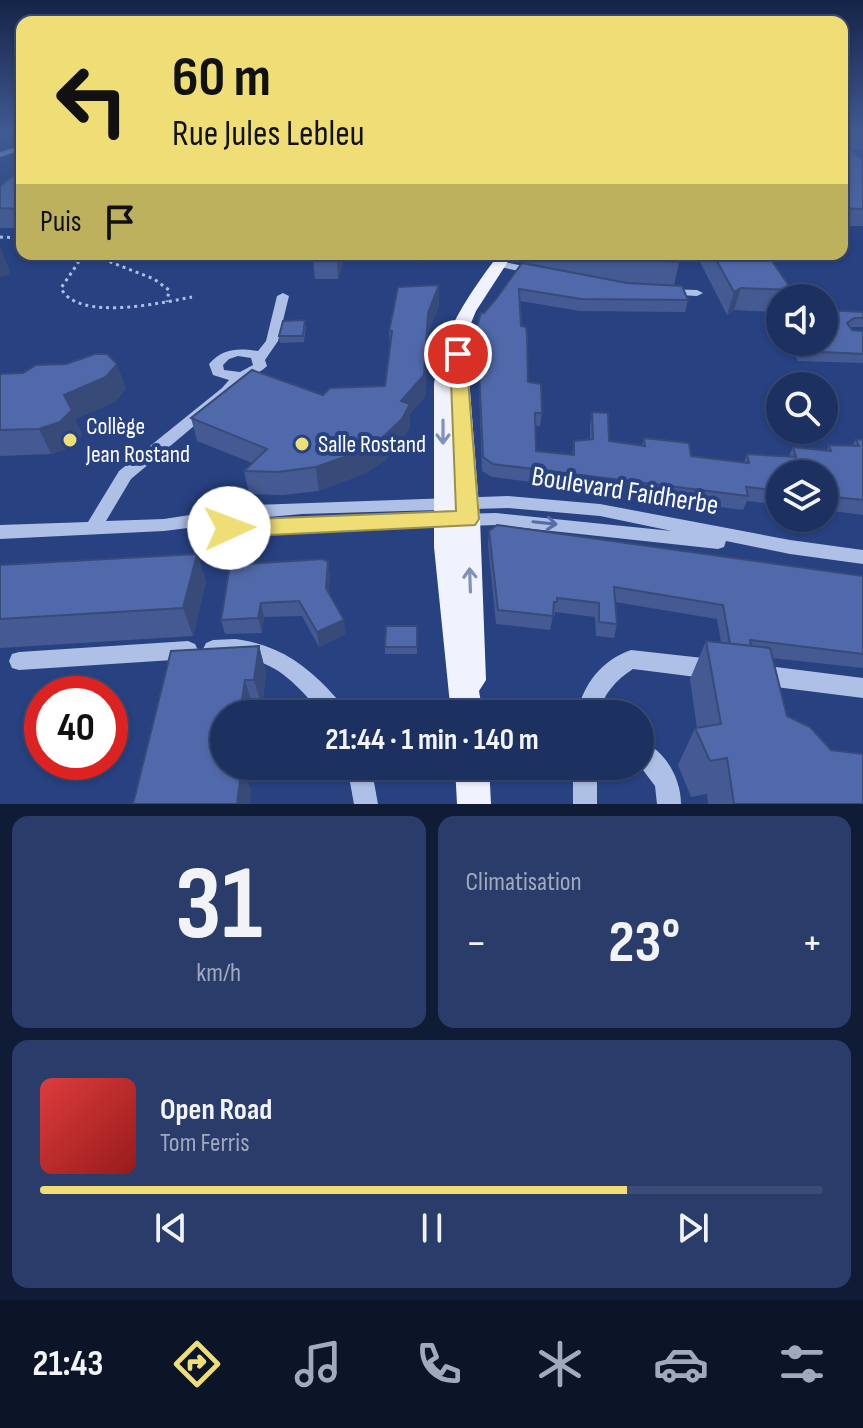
<!DOCTYPE html>
<html lang="fr">
<head>
<meta charset="utf-8">
<style>
	:root { --surface:#1d3161; --page:#2a3d6a; --text:#f1f3f6; --muted:#a0a9bd; --line:#3b4c76; --accent:#eede75 }
	body { margin:0; font-family:"Sofia Sans Condensed",sans-serif; background:var(--page); color:var(--text); height:100vh; display:flex; flex-direction:column; font-size:30px; white-space:nowrap }
	* { box-sizing:border-box; margin:0 }
	p { font-size:26px; color:var(--muted) }
	.icon { flex:none; width:44px; height:44px; fill:none; stroke:currentColor; stroke-width:2; stroke-linecap:round; stroke-linejoin:round }
	.map { position:relative; height:804px; overflow:hidden }
	.panel { display:flex; flex-direction:column; gap:12px; padding:12px; background:#101b35; flex:1 }
	.panel>* { flex:none }
	.hud { position:absolute; left:16px; top:16px; width:832px; height:244px; border-radius:16px; box-shadow:0 2px 6px #0004,0 0 0 2px var(--line); background:#eede75; color:#111; overflow:hidden }
	.tools { position:absolute; left:766px; top:284px; display:grid; gap:16px }
	.tools a { display:grid; place-items:center; width:72px; height:72px; border-radius:50%; background:var(--surface); box-shadow:0 2px 6px #0004,0 0 0 2px var(--line); font-size:40px }
	.speed { position:absolute; left:24px; top:676px; display:flex; gap:16px; font-size:40px; font-weight:700; text-align:center }
	.speed>* { display:grid; place-content:center; width:104px; height:104px; border-radius:50%; background:var(--surface); box-shadow:0 2px 6px #0004,0 0 0 2px var(--line); line-height:1 }
	.speed .limit { border:12px solid #d22; background:#fff; color:#111 }
	.pin { position:absolute; display:grid; place-items:center; width:68px; height:68px; color:#fff; margin:-34px; border:4px solid #fff; border-radius:50%; box-shadow:0 2px 8px #0007 }
	.me { position:absolute; width:88px; margin:-44px; rotate:88deg; stroke-linejoin:round; filter:drop-shadow(0 0 6px #0008) }
	.turn { display:flex; align-items:center; gap:28px; height:168px; padding:0 24px; font-size:36px }
	.turn .icon { width:104px; height:104px; stroke-width:2.5 }
	.turn b { display:block; font-size:56px; line-height:68px }
	.then { display:flex; align-items:center; height:76px; padding:0 24px; background:#0003; gap:16px; font-size:30px }
	.big { font-size:60px; font-weight:700; line-height:1.1 }
	.panel .tile { flex:1; display:flex; flex-direction:column; justify-content:center; gap:12px; min-width:0; padding:0 28px; border-radius:16px; background:var(--page) }
	.panel .dial { align-items:center; gap:0 }
	.dial b { font-size:104px; line-height:1 }
	.song { display:flex; align-items:center; gap:24px }
	.cover { width:96px; height:96px; border-radius:12px; background:linear-gradient(135deg,hsl(0 70% 55%),hsl(0 70% 35%)) }
	.played { height:8px; border-radius:4px; background:linear-gradient(90deg,var(--accent) 75%,var(--line) 75%) }
	.keys { display:flex; justify-content:space-around; direction:ltr }
	.heat { display:flex; justify-content:space-between; align-items:center; font-size:44px; direction:ltr }
	.panel .tiles { flex:1; display:grid; gap:12px; grid-template-columns:1fr 1fr }
	.tile:last-child { grid-column:span 2 }
	.trip { position:absolute; left:210px; top:700px; width:444px; height:80px; border-radius:40px; background:var(--surface); box-shadow:0 2px 6px #0004,0 0 0 2px var(--line); font-weight:700; line-height:80px; text-align:center }
	.tab-bar { display:flex; height:128px; justify-content:space-around; align-items:center; background:#0c1427; color:var(--muted) }
	.tab-bar .icon { width:56px; height:56px }
	.tab-bar .active { color:var(--accent) }
	.tab-bar b { font-size:36px; color:var(--text) }
	.map>svg:first-child { display:block }
	.lines { fill:none; stroke-linecap:round; stroke-linejoin:round }
	.path { stroke:#afc0e6; stroke-width:3; stroke-dasharray:3 4; stroke-linecap:butt }
	.minor { fill:#afc0e6; fill-rule:evenodd }
	.major { fill:#f0f3fd; fill-rule:evenodd }
	.wall { fill:#455a92 }
	.shaded-wall { fill:#384a77 }
	.building { fill:#5069aa; stroke:#384a77; stroke-width:2 }
	.oneway { stroke:#8191b9 }
	.oneway2 { stroke:#576da4 }
	.route { fill:#eede75; stroke:#9b904c; stroke-width:2 }
	.poi-dot { fill:#eede75; stroke:#274181; stroke-width:3 }
	.labels { text-anchor:middle; dominant-baseline:central; stroke-width:8; stroke-linejoin:round; paint-order:stroke }
	.poi-label { font-size:24px; fill:#fff; stroke:#274181; text-anchor:start }
	.near-street-label { font-size:28px; fill:#fff; stroke:#274181 }
</style>
</head>
<body>
<div class="map">
<svg width="863" height="804" viewBox="0 0 863 804">
	<rect width="100%" height="100%" fill="#274181"/>
	<g class="lines">
		<g class="path">
			<polyline points="0,237 22,238"/>
			<path d="M77,254L78,263L61,288C77,322 161,303 192,297"/>
			<polyline points="90,254 154,279 169,290 167,302"/>
		</g>
		<g class="minor">
			<polygon points="22,145 22,150 0,157 0,152"/>
			<polygon points="499,261 538,269 539,271 534,274 495,266 495,262"/>
			<polygon points="665,289 697,290 703,293 697,296 661,294 659,292"/>
			<path d="M283,293L289,296L278,341L265,360L267,366C259,374 253,374 244,379C240,382 235,389 232,394L131,479L106,521L164,519L254,505L508,496L600,504L790,540L863,550V564L790,554L726,541L724,547L718,549L496,525L196,535L190,533L188,528L164,531L0,539V525L88,522L119,471L222,388L229,380L213,375L209,364C223,348 238,348 258,351L266,341L277,296ZM238,356L251,358L253,365L240,372L224,370L223,365L229,359ZM508,508L600,516L672,531L496,513L234,520L302,514Z"/>
			<path d="M235,639C274,644 301,661 328,689C335,697 343,704 347,714H322C303,692 281,665 251,660C236,657 220,661 206,655L203,649L206,643L213,640Z"/>
			<polygon points="188,641 195,644 198,650 195,656 188,659 19,670 12,668 9,661 12,654 19,652"/>
			<path d="M631,650L712,659L719,662L722,669L719,676L712,679L633,669C616,680 603,694 599,714H577C583,684 602,660 631,650Z"/>
			<polygon points="760,665 863,678 863,698 760,685 753,682 749,675 753,668"/>
			<path d="M640,740C665,750 681,778 681,804H657L655,786L640,766Z"/>
			<polygon points="347,766 371,766 378,804 354,804"/>
			<rect x="573" y="766" width="24" height="38"/>
		</g>
		<g class="major">
			<path d="M499,254H513L476,311L461,347L467,352L480,519L486,680L479,691L483,714H451L434,547V384C441,334 469,294 499,254Z"/>
			<polygon points="455,766 489,766 491,804 457,804"/>
		</g>
	</g>
	<g class="wall">
		<polygon points="842,133 863,133 863,150 851,150 863,160 863,226 842,226"/>
		<polygon points="22,169 22,228 0,228 0,186"/>
		<polygon points="346,254 338,279 315,279 313,261"/>
		<polygon points="394,254 464,254 417,263 417,257 394,257"/>
		<polygon points="523,254 676,254 679,262 674,286 625,283 522,262"/>
		<polygon points="696,254 767,254 792,290 789,298 780,298 780,329 773,318 775,312 734,310 727,315"/>
		<polygon points="522,263 688,300 685,312 580,311 520,301 528,382 542,413 540,426 535,426 536,451 572,455 574,441 590,440 590,425 592,412 609,441 642,445 644,438 691,456 744,462 747,454 789,456 793,447 826,451 829,445 852,446 856,439 863,440 863,515 824,510 824,474 780,474 780,505 747,501 743,510 492,477 482,471 477,338 477,326 484,313 496,299"/>
		<polygon points="439,285 439,305 428,333 425,397 410,414 410,427 402,441 385,460 366,473 319,491 283,495 249,494 244,471 252,463 197,441 191,418 323,395 385,386 390,350 389,331"/>
		<polygon points="824,310 863,312 863,327 850,327 852,330 863,331 863,363 798,361 787,342 824,342"/>
		<polygon points="306,326 304,342 280,343 279,336"/>
		<polygon points="23,373 126,388 115,402 75,419 82,435 71,447 51,454 0,456 0,374"/>
		<polygon points="489,531 863,576 863,668 772,658 787,716 863,804 708,804 707,794 691,797 678,765 695,728 697,728 690,679 706,641 721,642 717,619 615,602 617,624 614,638 596,636 595,617 555,612 555,616 553,616 550,630 496,624 488,544"/>
		<polygon points="197,554 206,582 193,636 0,648 0,565"/>
		<polygon points="328,562 330,576 328,593 346,634 319,647 302,616 264,617 262,633 225,634 221,620"/>
		<polygon points="417,626 417,654 385,654 385,647"/>
		<polygon points="259,646 266,673 262,707 253,708 224,766 245,766 244,772 251,791 133,804"/>
	</g>
	<g class="shaded-wall">
		<polygon points="0,247 9,268 10,275 0,277"/>
		<polygon points="339,254 346,254 338,279 337,261"/>
		<polygon points="416,254 464,254 417,263"/>
		<polygon points="439,285 439,305 428,333 425,397 410,414 410,427 402,441 385,460 366,473 319,491 316,467 401,401 428,313"/>
		<polygon points="741,288 734,310 727,315 734,292"/>
		<polygon points="117,364 126,388 115,402 75,419 82,435 71,447 51,454 39,429 64,395"/>
		<polygon points="197,554 206,582 193,636 183,608"/>
		<polygon points="328,562 330,576 328,603 326,588"/>
		<polygon points="261,603 264,617 262,633 258,618"/>
		<polygon points="344,620 346,634 319,647 317,632"/>
		<polygon points="259,646 266,673 262,707 254,680"/>
		<polygon points="245,680 253,708 252,714 240,714"/>
		<polygon points="232,766 245,766 244,772 251,791 250,804 237,804"/>
	</g>
	<g class="building">
		<rect x="842" y="133" width="21" height="2"/>
		<polygon points="842,142 863,160 863,209 842,208"/>
		<polygon points="22,169 22,209 0,208 0,186"/>
		<polygon points="316,254 339,254 337,261 313,261"/>
		<polygon points="602,254 676,254 679,262 630,259"/>
		<polygon points="713,254 767,254 792,290 741,288 734,292"/>
		<polygon points="522,263 627,283 682,286 688,300 581,299 519,289 521,326 526,327 527,336 528,382 541,384 542,413 535,413 536,451 574,455 574,441 593,439 592,412 608,413 609,441 645,446 644,438 689,443 691,456 749,463 747,454 796,457 793,447 831,451 829,445 859,446 856,439 863,440 863,500 824,496 824,474 780,474 780,491 746,487 748,496 493,464 483,457 477,326 481,313 484,313 496,299"/>
		<polygon points="439,285 428,313 424,375 401,401 410,404 402,419 383,437 364,450 316,467 278,472 244,471 267,449 191,418 252,370 323,395 330,388 385,386 392,331 389,331 398,287"/>
		<polygon points="824,310 863,312 863,318 854,318 847,323 852,330 863,331 863,354 802,351 796,342 824,342"/>
		<polygon points="305,320 303,336 279,336 283,321"/>
		<polygon points="95,354 107,354 117,364 106,377 64,395 72,410 60,422 39,429 0,430 0,374 23,373 36,365 66,364"/>
		<polygon points="497,525 863,576 863,654 750,640 751,646 730,644 723,605 614,587 617,624 599,622 599,603 557,598 557,602 554,602 553,616 498,610 489,531"/>
		<polygon points="197,554 183,608 0,619 0,565"/>
		<polygon points="323,559 328,562 326,588 344,620 317,632 299,601 261,603 258,618 221,620 230,565"/>
		<polygon points="386,626 417,626 417,647 385,647"/>
		<polygon points="706,641 770,648 787,716 810,727 831,750 863,754 863,804 734,804 727,758 710,761 695,728 721,724"/>
		<polygon points="259,646 254,680 245,680 240,714 224,714 224,766 242,766 237,804 133,804 171,651"/>
	</g>
	<defs><path id="oneway-shaft" d="M-6 0H5M1.5-3L5.5 0L1.5 3" fill="none" stroke-width="1.6" stroke-linecap="round" stroke-linejoin="round" transform="scale(2)"/></defs>
	<g class="oneway">
		<use href="#oneway-shaft" transform="translate(443 432) rotate(90)"/>
		<use href="#oneway-shaft" transform="translate(470 580) rotate(-92)"/>
	</g>
	<use class="oneway2" href="#oneway-shaft" transform="translate(545 523) rotate(6)"/>
	<linearGradient id="sky" x2="0" y2="1"><stop stop-color="#152447"/><stop offset="0.54" stop-color="#415a92"/><stop offset="1" stop-color="#415a92" stop-opacity="0"/></linearGradient>
	<rect width="863" height="245" fill="url(#sky)"/>
	<polygon class="route" points="458,349 466,354 479,519 475,525 229,537 221,534 218,528 221,522 229,520 456,511 450,354"/>
	<g class="poi-dot">
		<circle cx="70" cy="440" r="8"/>
		<circle cx="302" cy="444" r="8"/>
	</g>
	<g class="labels">
		<g class="poi-label">
			<text x="86" y="426">Collège<tspan x="86" dy="28">Jean Rostand</tspan></text>
			<text x="318" y="444">Salle Rostand</text>
		</g>
		<g class="near-street-label">
			<text transform="translate(625 491) rotate(9)">Boulevard Faidherbe</text>
		</g>
	</g>
</svg>
<div class="tools">
<a><svg class="icon" aria-label="sound" viewBox="0 0 24 24"><path d="M4 9h4l5-4v14l-5-4H4zM17 9q2 3 0 6"/></svg></a>
<a><svg class="icon" aria-label="search" viewBox="0 0 24 24"><circle cx="10" cy="10" r="6"/><path d="M15 15l6 6"/></svg></a>
<a><svg class="icon" aria-label="layers" viewBox="0 0 24 24"><path d="M12 4l9 5-9 5-9-5zM3 14l9 5 9-5"/></svg></a>
</div>
<div class="speed"><div class="limit">40</div></div>
<div class="pin" style="left:458px;top:354px;background:#d93025"><svg class="icon" aria-label="arrive" viewBox="0 0 24 24"><path d="M6 21V4h12l-3 4 3 4H6"/></svg></div>
<svg class="me" style="left:229px;top:528px" viewBox="-20 -20 40 40"><circle r="19" fill="#fff"/><path d="M0-13L10 11 0 6-10 11z" fill="#eede75"/></svg>
<div class="trip">21:44 · 1 min · 140 m</div>
<div class="hud">
<div class="turn"><svg class="icon" aria-label="left" viewBox="0 0 24 24"><path d="M17 20v-9H6M10 6l-5 5 5 5"/></svg><div><b>60 m</b>Rue Jules Lebleu</div></div>
<div class="then">Puis<svg class="icon" aria-label="arrive" viewBox="0 0 24 24"><path d="M6 21V4h12l-3 4 3 4H6"/></svg></div>
</div>
</div>
<section class="panel">
<div class="tiles">
<div class="tile dial"><b>31</b><p>km/h</p></div>
<div class="tile"><p>Climatisation</p>
<div class="heat"><a>−</a><b class="big">23°</b><a>+</a></div>
</div>
<div class="tile">
<div class="song"><i class="cover"></i><div><b>Open Road</b><p>Tom Ferris</p></div></div>
<div class="played"></div>
<div class="keys"><svg class="icon" aria-label="previous" viewBox="0 0 24 24"><path d="M18 5L8 12l10 7zM5 5v14"/></svg><svg class="icon" aria-label="pause" viewBox="0 0 24 24"><path d="M8 5v14M16 5v14"/></svg><svg class="icon" aria-label="next" viewBox="0 0 24 24"><path d="M6 5l10 7-10 7zM19 5v14"/></svg></div>
</div>
</div>
</section>
<nav class="tab-bar">
<b>21:43</b>
<svg class="icon active" aria-label="directions" viewBox="0 0 24 24"><path d="M12 3l9 9-9 9-9-9zM9 14v-3h6M13 9l2 2-2 2"/></svg>
<svg class="icon" aria-label="music" viewBox="0 0 24 24"><path d="M9 18V5l10-2v13"/><circle cx="6" cy="18" r="3"/><circle cx="16" cy="16" r="3"/></svg>
<svg class="icon" aria-label="phone" viewBox="0 0 24 24"><path d="M5 4h4l2 5-3 2q2 4 5 5l2-3 5 2v4C11 20 4 13 5 4z"/></svg>
<svg class="icon" aria-label="climate" viewBox="0 0 24 24"><path d="M12 3v18M4 7l16 10M4 17L20 7"/></svg>
<svg class="icon" aria-label="car" viewBox="0 0 24 24"><path d="M5 17H2v-5l4-1 3-4h7l3 4 3 1v5h-3M9 17h6M6 11h13"/><circle cx="7" cy="17" r="2"/><circle cx="17" cy="17" r="2"/></svg>
<svg class="icon" aria-label="filters" viewBox="0 0 24 24"><path d="M4 7h16M4 17h16"/><circle cx="9" cy="7" r="2"/><circle cx="15" cy="17" r="2"/></svg>
</nav>
</body>
</html>
